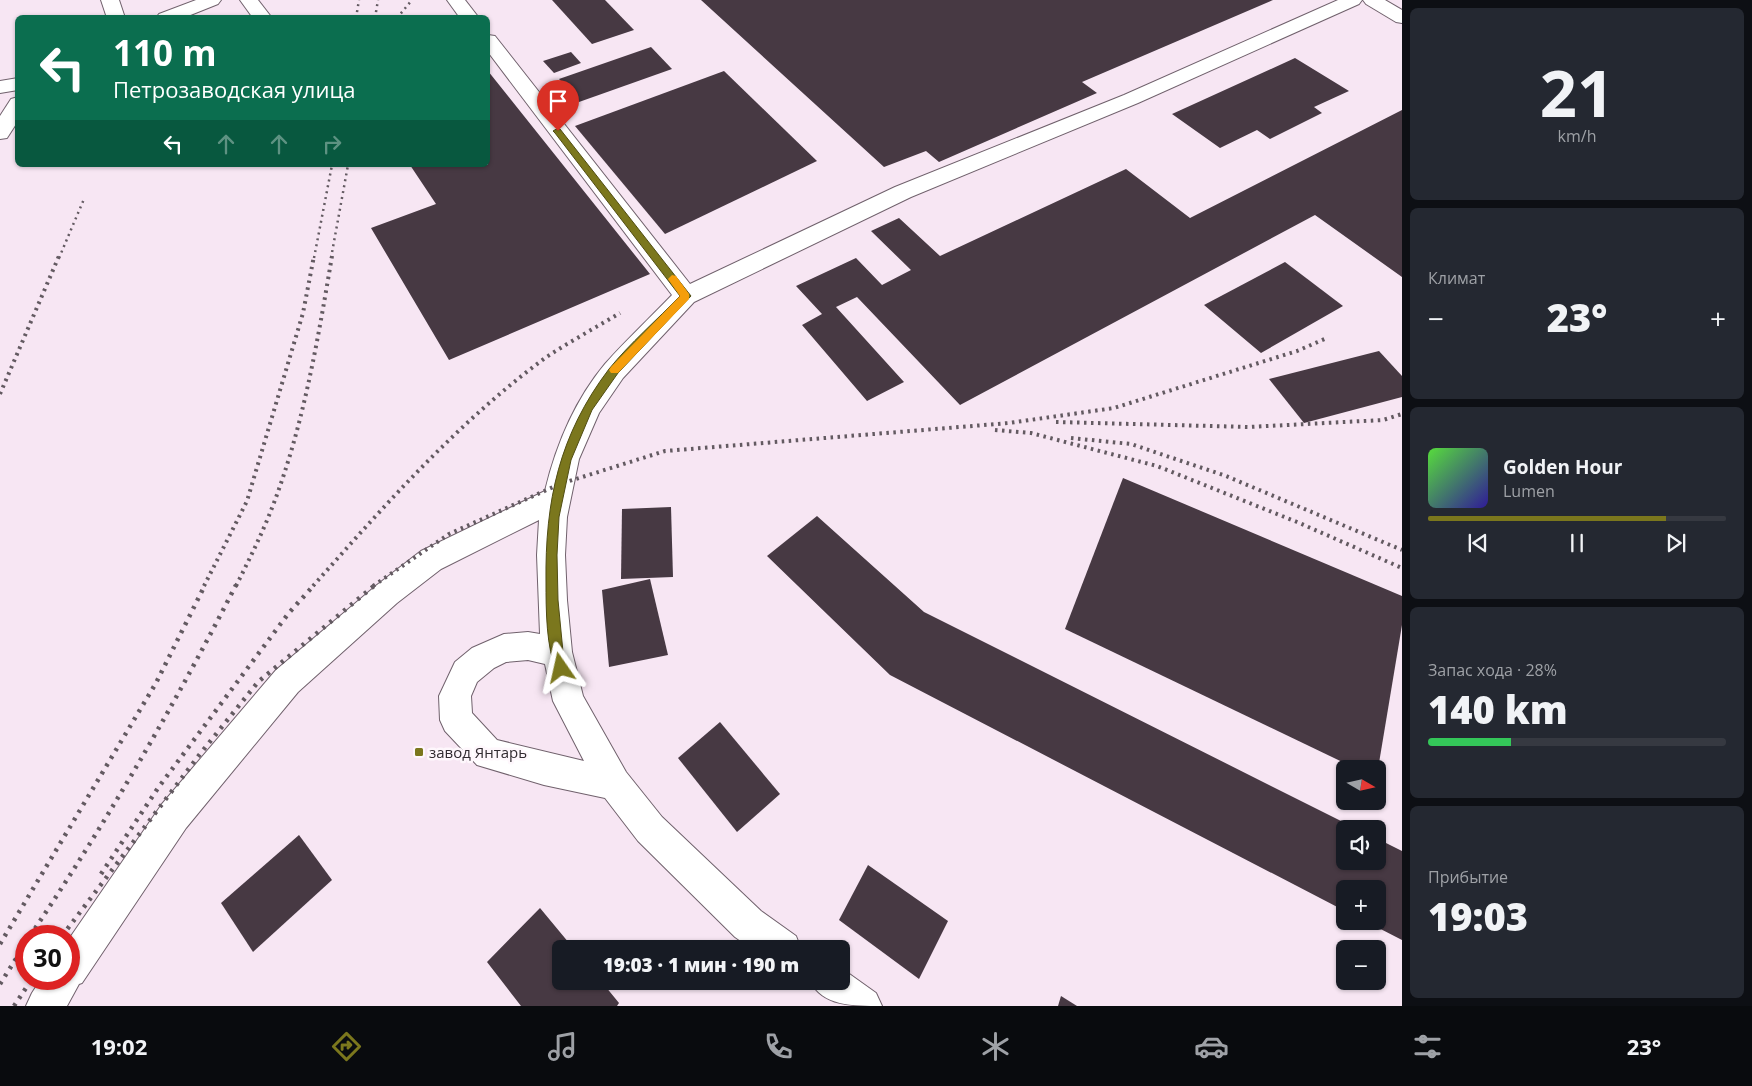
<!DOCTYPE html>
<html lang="ru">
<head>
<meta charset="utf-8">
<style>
	:root { --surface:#171b24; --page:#242831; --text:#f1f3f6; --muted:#9ea1a6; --line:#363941; --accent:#7b771d }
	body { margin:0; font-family:"Open Sans",sans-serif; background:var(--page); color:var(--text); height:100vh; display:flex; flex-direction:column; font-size:19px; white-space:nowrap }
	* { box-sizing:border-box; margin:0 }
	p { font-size:16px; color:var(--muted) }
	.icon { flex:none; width:28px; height:28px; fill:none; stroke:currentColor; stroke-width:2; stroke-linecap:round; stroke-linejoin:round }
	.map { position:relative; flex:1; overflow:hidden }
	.details { display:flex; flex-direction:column; gap:8px; padding:8px; background:#0d0f14; width:350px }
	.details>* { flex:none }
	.hud { position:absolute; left:15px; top:15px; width:475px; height:152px; border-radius:8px; box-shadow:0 1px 4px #0004; background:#0b6e4f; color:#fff; overflow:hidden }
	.needle { width:32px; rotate:99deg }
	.buttons { position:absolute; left:1336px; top:760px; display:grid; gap:10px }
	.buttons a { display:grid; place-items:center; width:50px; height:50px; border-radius:8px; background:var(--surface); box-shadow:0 1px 4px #0004; font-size:25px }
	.speed { position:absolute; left:15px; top:925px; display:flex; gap:10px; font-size:25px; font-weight:700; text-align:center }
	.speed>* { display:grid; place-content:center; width:65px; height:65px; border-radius:50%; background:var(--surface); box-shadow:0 1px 4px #0004; line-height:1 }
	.speed .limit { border:8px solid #d22; background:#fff; color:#111 }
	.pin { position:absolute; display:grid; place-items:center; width:42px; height:42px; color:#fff; margin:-51px -21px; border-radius:50% 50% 50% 0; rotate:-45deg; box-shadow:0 0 5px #0007 }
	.pin .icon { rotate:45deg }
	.me { position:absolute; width:55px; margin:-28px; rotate:349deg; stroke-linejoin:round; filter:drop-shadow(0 0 4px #0008) }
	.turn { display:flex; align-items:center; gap:18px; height:105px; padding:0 15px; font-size:22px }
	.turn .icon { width:65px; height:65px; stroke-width:2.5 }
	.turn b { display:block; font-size:35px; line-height:42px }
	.lanes { display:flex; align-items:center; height:48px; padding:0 15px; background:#0003; justify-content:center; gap:25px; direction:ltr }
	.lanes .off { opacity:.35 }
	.big { font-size:38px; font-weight:800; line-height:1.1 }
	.details .tile { flex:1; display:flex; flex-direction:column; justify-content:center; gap:8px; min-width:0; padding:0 18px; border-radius:8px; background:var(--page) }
	.details .dial { align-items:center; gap:0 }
	.dial b { font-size:65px; line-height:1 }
	.song { display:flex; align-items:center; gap:15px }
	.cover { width:60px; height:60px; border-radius:8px; background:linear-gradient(135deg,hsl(110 70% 55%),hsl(250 70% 35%)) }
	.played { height:5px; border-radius:2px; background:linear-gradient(90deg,var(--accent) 80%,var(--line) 80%) }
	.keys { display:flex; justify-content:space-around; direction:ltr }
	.heat { display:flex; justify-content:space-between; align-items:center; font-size:28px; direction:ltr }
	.charge { height:8px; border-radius:4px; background:linear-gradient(90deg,#34c759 28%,var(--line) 0) }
	.trip { position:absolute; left:552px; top:940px; width:298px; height:50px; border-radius:8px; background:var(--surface); box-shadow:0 1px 4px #0004; font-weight:800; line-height:50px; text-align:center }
	.tabs { display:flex; height:80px; justify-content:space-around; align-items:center; background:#090b0e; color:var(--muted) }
	.tabs .icon { width:35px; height:35px }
	.tabs .current { color:var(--accent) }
	.tabs b { font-size:22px; color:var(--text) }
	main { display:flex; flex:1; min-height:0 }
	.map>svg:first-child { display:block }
	.building { fill:#473943 }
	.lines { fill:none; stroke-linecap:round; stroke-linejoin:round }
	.minor-casing { stroke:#70616c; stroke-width:2 }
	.minor { fill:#fff; fill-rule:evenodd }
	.rail-far2 { stroke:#635a61; stroke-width:2.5; stroke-dasharray:2 4; stroke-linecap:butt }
	.rail-far1 { stroke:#635a61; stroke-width:4; stroke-dasharray:2.5 4.5; stroke-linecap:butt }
	.rail { stroke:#635a61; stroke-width:4.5; stroke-dasharray:3 6; stroke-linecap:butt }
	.route { fill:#7b771d; stroke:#504d13 }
	.slow { fill:#f59e0b }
	.poi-dot { fill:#7b771d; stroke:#fef7fc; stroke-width:2 }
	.labels { text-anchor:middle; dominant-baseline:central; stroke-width:5; stroke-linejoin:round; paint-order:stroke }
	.poi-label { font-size:15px; fill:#312b30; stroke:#fef7fc; text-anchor:start }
</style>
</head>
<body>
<main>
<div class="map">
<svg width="1402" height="1006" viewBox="0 0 1402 1006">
	<rect width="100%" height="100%" fill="#f7e6f3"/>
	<g class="building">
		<polygon points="552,0 605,0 634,30 592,44"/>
		<polygon points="701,0 1273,0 1082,82 1097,93 939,162 926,151 884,167"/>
		<polygon points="651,47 672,69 579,102 559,79"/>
		<polygon points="571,52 581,63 554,73 543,61"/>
		<polygon points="1295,58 1349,91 1314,107 1322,113 1270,139 1257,130 1220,148 1172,114"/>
		<polygon points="488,71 650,274 449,360 371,228 436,204 410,165 488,165"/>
		<polygon points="724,71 817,161 665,234 575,126"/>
		<polygon points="1402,110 1402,277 1315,215 960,405 857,297 836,307 904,382 867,401 802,325 822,314 796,286 856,258 882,285 911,270 871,231 899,218 940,256 1126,169 1190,218"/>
		<polygon points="1285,262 1343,306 1261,353 1204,305"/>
		<polygon points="1379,351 1402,376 1402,397 1304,423 1269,379"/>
		<polygon points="1123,478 1402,596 1402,625 1378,769 1357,769 1065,629"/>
		<polygon points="671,507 673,577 621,579 622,509"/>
		<polygon points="817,516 924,612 1357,829 1345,829 1345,861 1378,861 1378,839 1402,851 1402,940 1365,921 1378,921 1378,889 1345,889 1345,911 890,675 767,556"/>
		<polygon points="650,579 668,655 609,667 602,590"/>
		<polygon points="720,722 780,794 737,832 678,758"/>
		<polygon points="299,835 332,880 253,952 221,903"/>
		<polygon points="868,865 948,921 919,979 839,920"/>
		<polygon points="540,908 574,949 561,949 561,981 601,981 619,1003 617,1006 521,1006 487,962"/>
		<polygon points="1061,996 1077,1006 1058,1006"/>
	</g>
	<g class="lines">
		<defs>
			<g id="minor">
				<polygon points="101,0 119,0 125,18 107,18"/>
				<polygon points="196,0 221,0 218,4 183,18 156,18 159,14"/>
				<polygon points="240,0 258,0 272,18 253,18"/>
				<polygon points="447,0 465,0 479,18 460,18"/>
				<path d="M1338,0H1362L1359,4L1138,103L911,197L694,302L623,378L599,413L579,459L567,517L565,555L567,600L572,652L583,696L626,772L662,817L761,911L796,936L801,949H752L735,937L638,841L605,798L544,785L477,765L445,731L440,720L439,696L455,662L472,648L504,634L528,632L540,634L537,555L539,520L441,569L397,603L298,692L186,828L82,983L79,984L67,1006H26L32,993L41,979H69V939L162,804L276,670L377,585L421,551L545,491C556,445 575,400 605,364C626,340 650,318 672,295L488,52V35L495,36L690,284L895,187L1124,95ZM528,660L545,664L553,701L584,761L497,740L472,713L471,696L477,682L494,668L506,662Z"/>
				<polygon points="1363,0 1385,0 1402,10 1402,23 1396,22 1366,4"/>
				<polygon points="18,78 18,90 0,93 0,81"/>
				<polygon points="18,97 18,121 7,138 0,139 0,116 11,99"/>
				<path d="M841,968L876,993L882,1006C852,1006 823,1006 810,981H841Z"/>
			</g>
		</defs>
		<use href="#minor" class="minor-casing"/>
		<use href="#minor" class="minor"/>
		<g class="rail-far2">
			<polyline points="356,18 359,0"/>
			<polyline points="375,18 378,0"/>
			<polyline points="397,18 412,0"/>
			<polyline points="59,258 84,199"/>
			<polyline points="314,258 332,165"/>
			<polyline points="331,258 348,165"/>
		</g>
		<g class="rail-far1">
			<polyline points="0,394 59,256"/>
			<polyline points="1056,422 1249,427 1383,420 1402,414"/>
			<polyline points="995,430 1031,433 1157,466 1297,522 1402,568"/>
			<polyline points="1071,438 1131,444 1226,476 1402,550"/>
			<polyline points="204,586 247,501 303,313 314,256"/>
			<path d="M236,586C250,558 264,530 275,500C304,422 318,339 332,256"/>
			<path d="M313,586C385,505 457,423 545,358C569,342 595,328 620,313"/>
			<polyline points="373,586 449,534 560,484 665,451 1009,423 1114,408 1297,351 1327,338"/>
		</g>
		<g class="rail">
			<polyline points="101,874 158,788 288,614 314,585"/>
			<path d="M30,936C106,823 174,706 236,585"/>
			<polyline points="62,936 200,754 258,682 375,585"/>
			<polyline points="0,944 156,683 205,585"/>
			<polyline points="0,984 26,943"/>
			<polyline points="14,1006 32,979"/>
		</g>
	</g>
	<path class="route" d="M558,128L560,129L691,296L618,373L592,410L571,460L559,517L557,555L558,600L563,652L567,668L566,672L561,674L557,672C546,648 546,609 546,582C545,501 559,435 609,369C630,343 657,320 680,296L555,133L553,131Z"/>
	<polygon class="slow" points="672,275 676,276 689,294 689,299 618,373 611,373 609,370 611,367 680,296 668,279"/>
	<rect class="poi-dot" x="414" y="747" width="10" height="10" rx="2.5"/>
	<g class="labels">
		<g class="poi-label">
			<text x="429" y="752">завод Янтарь</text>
		</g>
	</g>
</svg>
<div class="buttons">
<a><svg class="needle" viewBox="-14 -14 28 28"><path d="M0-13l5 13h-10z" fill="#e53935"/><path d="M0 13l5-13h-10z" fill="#9ea1a6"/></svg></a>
<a><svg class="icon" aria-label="sound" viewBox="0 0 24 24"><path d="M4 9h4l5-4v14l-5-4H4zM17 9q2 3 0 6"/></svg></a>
<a>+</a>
<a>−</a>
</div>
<div class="speed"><div class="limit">30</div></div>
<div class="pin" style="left:558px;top:131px;background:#d93025"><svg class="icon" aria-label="arrive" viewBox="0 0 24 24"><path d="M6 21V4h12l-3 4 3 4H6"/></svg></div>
<svg class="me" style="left:561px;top:668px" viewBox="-20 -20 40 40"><path d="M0-17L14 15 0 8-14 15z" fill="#7b771d" stroke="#fff" stroke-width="4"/></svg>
<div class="trip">19:03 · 1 мин · 190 m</div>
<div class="hud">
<div class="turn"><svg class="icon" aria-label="left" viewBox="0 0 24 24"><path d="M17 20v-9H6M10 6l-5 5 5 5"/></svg><div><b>110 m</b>Петрозаводская улица</div></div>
<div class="lanes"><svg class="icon" aria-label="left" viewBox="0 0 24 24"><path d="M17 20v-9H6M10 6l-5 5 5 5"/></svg><svg class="icon off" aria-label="ahead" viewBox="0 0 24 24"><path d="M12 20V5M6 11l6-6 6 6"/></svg><svg class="icon off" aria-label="ahead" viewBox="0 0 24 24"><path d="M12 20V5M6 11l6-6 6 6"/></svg><svg class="icon off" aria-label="right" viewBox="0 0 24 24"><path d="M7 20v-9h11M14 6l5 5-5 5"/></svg></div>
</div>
</div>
<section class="details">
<div class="tile dial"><b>21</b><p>km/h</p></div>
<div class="tile"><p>Климат</p>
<div class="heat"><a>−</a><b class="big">23°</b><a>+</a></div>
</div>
<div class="tile">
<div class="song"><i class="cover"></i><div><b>Golden Hour</b><p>Lumen</p></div></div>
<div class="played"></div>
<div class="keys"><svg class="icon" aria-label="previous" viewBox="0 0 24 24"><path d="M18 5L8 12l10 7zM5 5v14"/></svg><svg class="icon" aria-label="pause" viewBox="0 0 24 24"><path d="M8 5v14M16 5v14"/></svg><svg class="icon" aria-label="next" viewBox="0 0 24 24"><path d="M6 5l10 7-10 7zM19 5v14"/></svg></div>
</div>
<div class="tile"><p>Запас хода · 28%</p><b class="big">140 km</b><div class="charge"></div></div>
<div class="tile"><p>Прибытие</p><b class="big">19:03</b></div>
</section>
</main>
<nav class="tabs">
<b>19:02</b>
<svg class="icon current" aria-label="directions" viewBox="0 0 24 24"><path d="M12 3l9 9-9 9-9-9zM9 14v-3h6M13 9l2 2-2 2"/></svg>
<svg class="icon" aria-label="music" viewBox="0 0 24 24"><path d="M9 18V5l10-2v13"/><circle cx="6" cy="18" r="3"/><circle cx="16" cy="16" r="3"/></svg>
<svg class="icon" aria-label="phone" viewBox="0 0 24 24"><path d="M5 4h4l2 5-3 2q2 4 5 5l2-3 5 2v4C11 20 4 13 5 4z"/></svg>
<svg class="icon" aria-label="climate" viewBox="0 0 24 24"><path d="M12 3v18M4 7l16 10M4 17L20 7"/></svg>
<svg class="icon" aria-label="car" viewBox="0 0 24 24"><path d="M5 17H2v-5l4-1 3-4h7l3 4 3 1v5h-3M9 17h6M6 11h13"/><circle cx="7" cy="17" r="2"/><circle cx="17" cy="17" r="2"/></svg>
<svg class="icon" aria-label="filters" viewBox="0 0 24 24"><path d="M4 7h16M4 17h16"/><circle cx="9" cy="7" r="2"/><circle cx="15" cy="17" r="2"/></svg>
<b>23°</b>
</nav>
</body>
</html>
